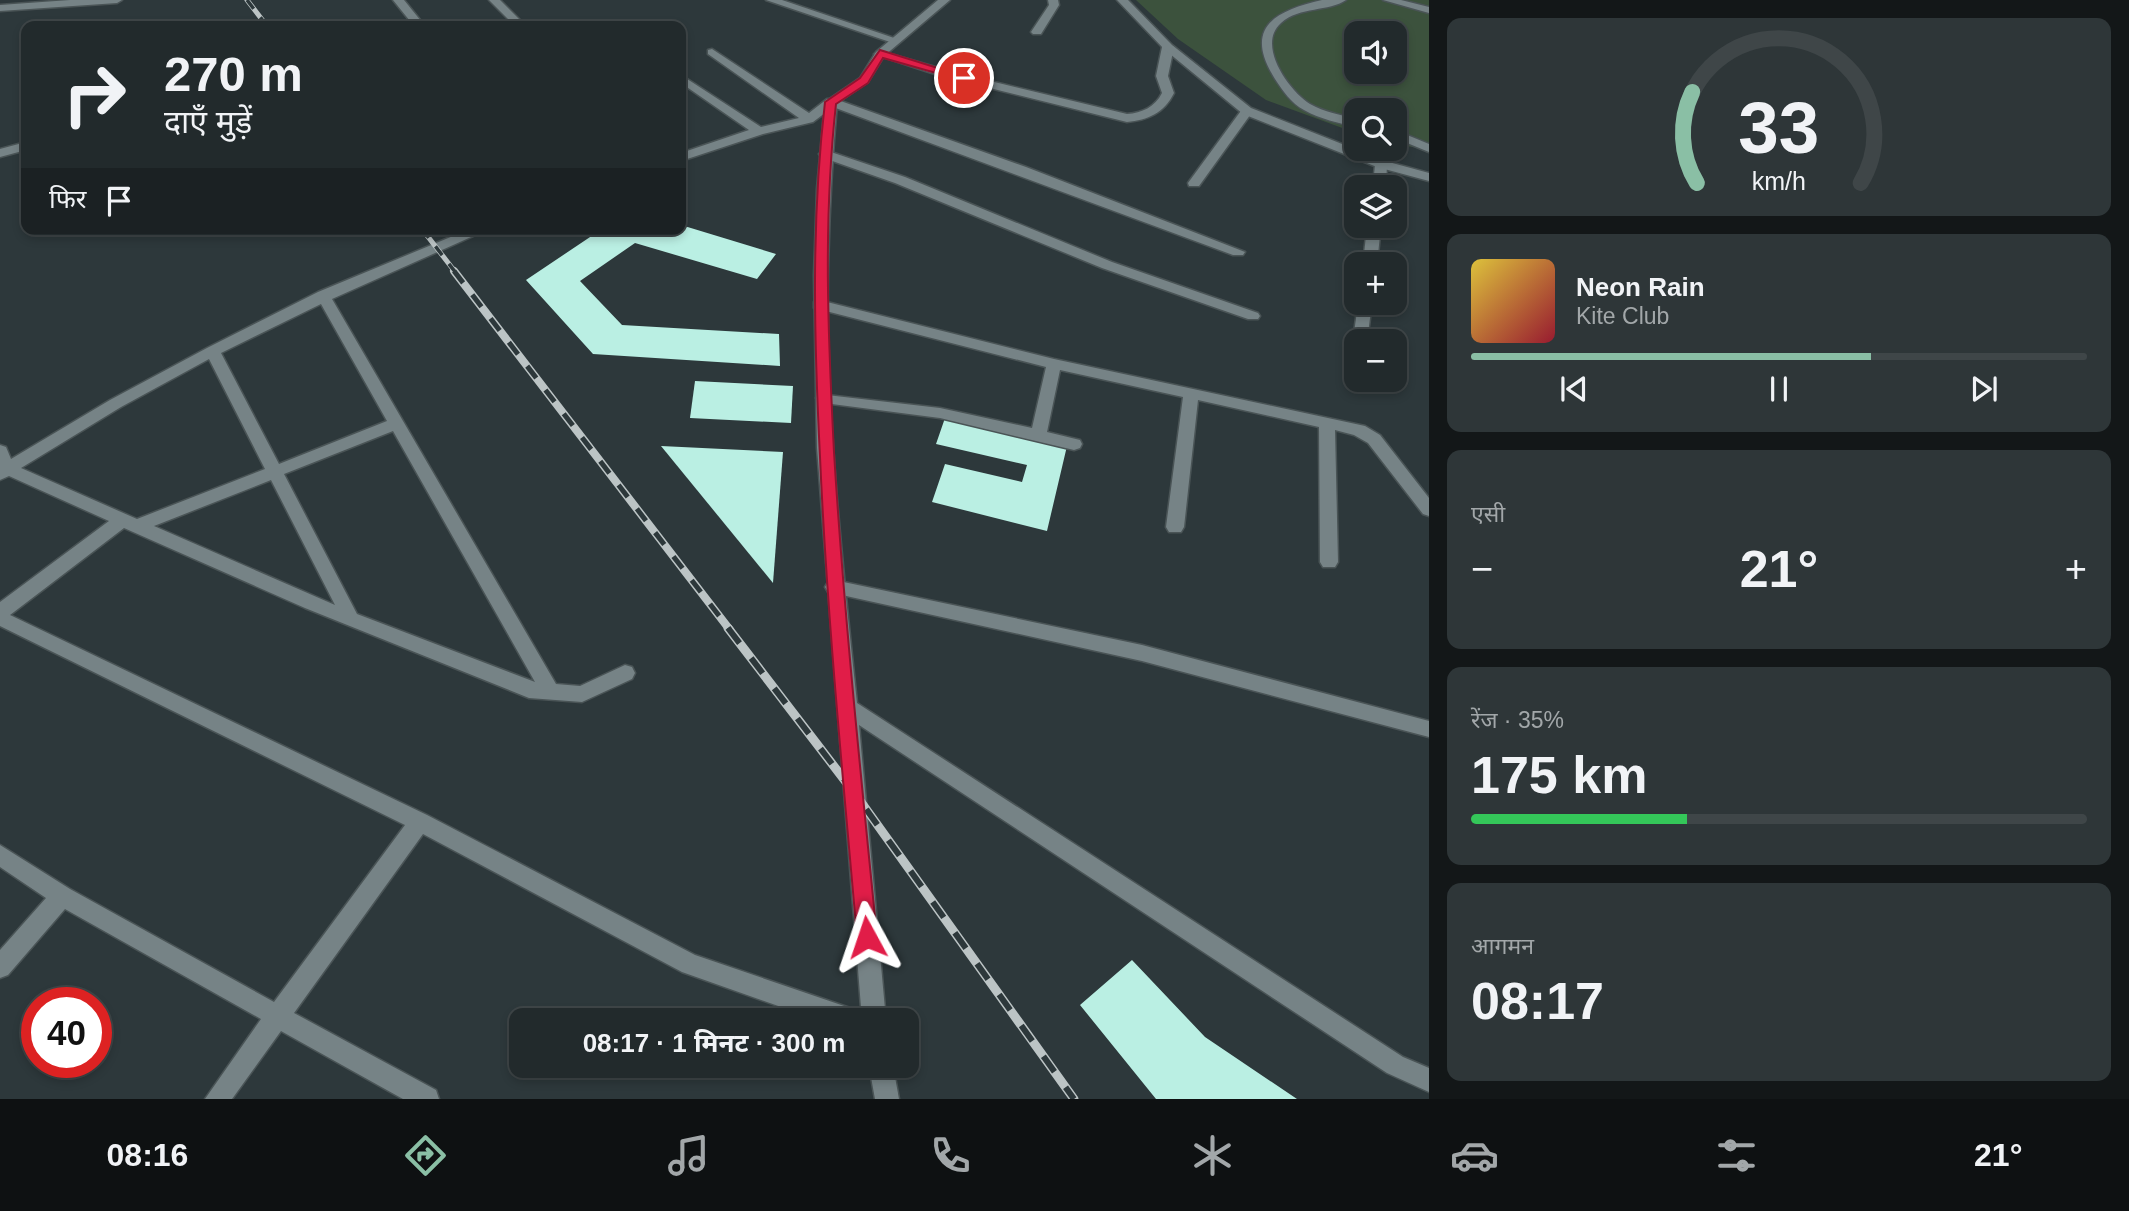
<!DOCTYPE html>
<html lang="hi">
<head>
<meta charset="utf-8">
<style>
	:root { --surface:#222a2c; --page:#2e3638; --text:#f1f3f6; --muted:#a2a7a9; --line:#3f4648; --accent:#8abfa5 }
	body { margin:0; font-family:Arial,"Noto Sans Devanagari",sans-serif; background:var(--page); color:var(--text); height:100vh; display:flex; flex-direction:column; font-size:26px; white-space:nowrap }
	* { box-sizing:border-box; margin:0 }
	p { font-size:23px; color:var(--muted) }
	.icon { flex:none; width:38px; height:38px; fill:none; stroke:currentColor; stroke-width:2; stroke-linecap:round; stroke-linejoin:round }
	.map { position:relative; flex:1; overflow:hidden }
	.details { display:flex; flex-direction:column; gap:18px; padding:18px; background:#131718; width:700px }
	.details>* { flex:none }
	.top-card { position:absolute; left:21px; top:21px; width:665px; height:214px; border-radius:14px; box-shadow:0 4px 10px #0003,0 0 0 2px var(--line); background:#222a2c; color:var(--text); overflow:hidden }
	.fabs { position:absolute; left:1344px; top:21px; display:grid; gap:14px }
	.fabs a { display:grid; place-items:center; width:63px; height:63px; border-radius:14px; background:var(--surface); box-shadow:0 4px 10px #0003,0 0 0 2px var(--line); font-size:35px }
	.speed { position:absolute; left:21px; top:987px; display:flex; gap:14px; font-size:35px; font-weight:700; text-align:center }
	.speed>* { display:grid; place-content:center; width:91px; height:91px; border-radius:50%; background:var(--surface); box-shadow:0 4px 10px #0003,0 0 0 2px var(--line); line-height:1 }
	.speed .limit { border:10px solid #d22; background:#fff; color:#111 }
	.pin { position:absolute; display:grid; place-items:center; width:60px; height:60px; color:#fff; margin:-30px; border:4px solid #fff; border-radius:50%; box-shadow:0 2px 7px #0007 }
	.me { position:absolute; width:77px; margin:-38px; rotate:355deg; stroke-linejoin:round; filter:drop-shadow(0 0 5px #0008) }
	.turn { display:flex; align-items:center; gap:24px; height:147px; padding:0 28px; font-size:32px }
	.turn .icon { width:91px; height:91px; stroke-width:2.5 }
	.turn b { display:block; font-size:49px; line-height:60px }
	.then { display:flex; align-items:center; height:66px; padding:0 28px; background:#0003; gap:14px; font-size:26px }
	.big { font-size:52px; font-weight:700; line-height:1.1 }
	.details .widget { flex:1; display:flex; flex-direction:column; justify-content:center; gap:10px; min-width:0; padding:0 24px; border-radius:14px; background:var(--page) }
	.details .dial { align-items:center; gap:0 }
	.dial svg { height:182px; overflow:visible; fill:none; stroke:var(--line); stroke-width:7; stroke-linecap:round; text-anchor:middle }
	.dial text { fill:var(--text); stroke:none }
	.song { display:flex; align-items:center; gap:21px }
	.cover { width:84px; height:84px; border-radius:10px; background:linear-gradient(135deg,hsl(50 70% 55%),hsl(350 70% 35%)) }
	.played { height:7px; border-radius:4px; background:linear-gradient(90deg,var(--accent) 65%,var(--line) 65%) }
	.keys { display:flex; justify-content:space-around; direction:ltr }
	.heat { display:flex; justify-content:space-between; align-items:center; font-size:38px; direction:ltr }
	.charge { height:10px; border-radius:5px; background:linear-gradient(90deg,#34c759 35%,var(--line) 0) }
	.trip { position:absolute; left:509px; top:1008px; width:410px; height:70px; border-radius:14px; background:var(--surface); box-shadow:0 4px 10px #0003,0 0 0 2px var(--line); font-weight:700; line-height:70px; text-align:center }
	.menu { display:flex; height:112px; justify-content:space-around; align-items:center; background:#0e1112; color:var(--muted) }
	.menu .icon { width:49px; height:49px }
	.menu .current { color:var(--accent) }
	.menu b { font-size:32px; color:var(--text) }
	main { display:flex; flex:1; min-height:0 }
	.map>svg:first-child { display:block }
	.green { fill:#3c523d; fill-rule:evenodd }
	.building { fill:#baefe3 }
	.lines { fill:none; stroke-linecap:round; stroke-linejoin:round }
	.lane-casing { stroke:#4a5456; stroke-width:3 }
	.street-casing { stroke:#4a5456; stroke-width:3 }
	.secondary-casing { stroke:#4a5456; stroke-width:3 }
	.lane { fill:#768386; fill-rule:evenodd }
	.street { fill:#768386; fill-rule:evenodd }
	.secondary { fill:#768386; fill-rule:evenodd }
	.rail-far2-casing { stroke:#bcc4c5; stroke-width:5 }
	.rail-far1-casing { stroke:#bcc4c5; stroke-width:8 }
	.rail-casing { stroke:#bcc4c5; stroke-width:9 }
	.rail-far2 { stroke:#2d383b; stroke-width:3.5; stroke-dasharray:11; stroke-linecap:butt }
	.rail-far1 { stroke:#2d383b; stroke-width:5; stroke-dasharray:15; stroke-linecap:butt }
	.rail { stroke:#2d383b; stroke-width:6; stroke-dasharray:19; stroke-linecap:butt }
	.route { fill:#e11d48; stroke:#92132f; stroke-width:2 }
</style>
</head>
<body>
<main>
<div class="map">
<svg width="1429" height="1099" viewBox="0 0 1429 1099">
	<rect width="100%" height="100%" fill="#2d383b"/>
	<path class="green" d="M1136,0H1429V149L1395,145V110H1356V133L1266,100L1178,39ZM1356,33H1395V72H1356Z"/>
	<g class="building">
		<polygon points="681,225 776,254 757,279 635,243 580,281 622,325 779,334 780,366 593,354 526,280 602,229 681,229"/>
		<polygon points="695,381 793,386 791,423 690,418"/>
		<polygon points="945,418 1067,446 1047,531 932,502 945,464 1022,482 1027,465 936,444"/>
		<polygon points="661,446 783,452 773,583"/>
		<polygon points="1132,960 1205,1037 1297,1099 1156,1099 1080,1005"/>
	</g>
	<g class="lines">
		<defs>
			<g id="lane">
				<path d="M1322,0H1346C1329,12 1300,6 1281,23C1256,45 1289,91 1310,104C1324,112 1341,115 1356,119V127C1339,123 1320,119 1304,110C1291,103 1283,91 1275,79C1243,28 1274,11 1322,0Z"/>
				<polygon points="1383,0 1401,0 1429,7 1429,13"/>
				<polygon points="1395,130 1429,144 1429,152 1395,138"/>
			</g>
			<g id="street">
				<polygon points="70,0 122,0 117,3 0,11 0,5"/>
				<polygon points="393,0 404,0 425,26 414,26"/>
				<polygon points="489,0 500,0 526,26 515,26"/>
				<polygon points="766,0 782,0 900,40 890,42"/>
				<polygon points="1048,0 1058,0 1059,5 1041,34 1033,34 1031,32 1049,5"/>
				<path d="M1168,44L1174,47L1168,76L1174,93C1164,113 1148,120 1127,122L941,76L874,54L880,51L949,71L1127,114C1142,113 1155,107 1162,93L1156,76L1162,47Z"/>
				<polygon points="712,49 809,113 827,99 835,99 1026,167 1245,252 1243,255 1233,255 833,107 813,122 763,134 681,161 681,153 749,130 681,83 681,75 761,127 799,118 708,54 708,50"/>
				<polygon points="1243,108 1253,111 1199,186 1189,186 1188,183"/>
				<polygon points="26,142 26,150 0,157 0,149"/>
				<polygon points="825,150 905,177 1112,262 1258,313 1260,316 1258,319 1248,319 1102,268 895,183 821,157 819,154"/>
				<polygon points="1381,160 1387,164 1386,187 1373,187 1375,164"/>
				<polygon points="1367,226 1381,226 1377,264 1363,264"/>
				<path d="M470,229H489L332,299L556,684L580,686L625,665L632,667L635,673L632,679L582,702L529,698L305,608L124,528L10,615L427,815L695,955L850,1008L858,1012L862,1020H818L682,972L423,834L294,1013L436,1090L439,1099H403L281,1031L232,1099H205L261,1019L65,909L8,975L0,978V950L46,898L0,867V845L70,889L274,1002L405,825L0,626V602L109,521L9,476L0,480V445L6,447L11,459L110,400L207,348L318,292ZM321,304L387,421L279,464L221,353ZM209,359L265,469L137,519L21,468L121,407ZM393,431L535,682L357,614L284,474ZM271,480L335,605L154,526Z"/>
				<polygon points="819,300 1054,359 1365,426 1380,435 1429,498 1429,516 1423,514 1368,443 1354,435 1335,430 1338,562 1335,567 1323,567 1320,562 1319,427 1198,400 1184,527 1181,532 1169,532 1166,527 1183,397 1060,370 1047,432 1080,440 1082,444 1080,448 1074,450 940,418 824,403 818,402 816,398 818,394 940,408 1032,428 1046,367 814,308 814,302"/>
				<polygon points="1358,303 1372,303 1367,341 1356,341 1356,345 1353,341"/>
				<polygon points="834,580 1142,645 1429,721 1429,737 1142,661 828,592 825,587 828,582"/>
			</g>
			<g id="secondary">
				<path d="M938,0H950L884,56L868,82L837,103C832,160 829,217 828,273C826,417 842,561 857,703L1403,1057L1429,1068V1092L1387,1073L859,725L886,1020H862L817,448L814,275L817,189L825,102L860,78L876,52Z"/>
				<polygon points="1117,0 1128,0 1172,45 1251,108 1385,161 1429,173 1429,181 1377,167 1243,114 1164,49"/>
				<polygon points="869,1066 893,1066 899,1099 875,1099"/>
			</g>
		</defs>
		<use href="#lane" class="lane-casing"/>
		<use href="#street" class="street-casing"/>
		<use href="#secondary" class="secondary-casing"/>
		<use href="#lane" class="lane"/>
		<use href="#street" class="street"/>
		<use href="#secondary" class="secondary"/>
		<defs>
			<g id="rail-far2">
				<polyline points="247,0 267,26"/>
				<polyline points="422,229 456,273"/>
			</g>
			<polyline id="rail-far1" points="454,271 730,630"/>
			<polyline id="rail" points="728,628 856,795 1074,1099"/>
		</defs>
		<use href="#rail-far2" class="rail-far2-casing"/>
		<use href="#rail-far1" class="rail-far1-casing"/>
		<use href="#rail" class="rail-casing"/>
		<use href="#rail-far2" class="rail-far2"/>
		<use href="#rail-far1" class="rail-far1"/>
		<use href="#rail" class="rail"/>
	</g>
	<path class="route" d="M880,50L970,78L964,81L883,58L868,83L836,104C823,221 828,335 834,452C844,615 861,776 877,937L874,944L867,947L860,944L857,937C843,777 827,617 820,457C814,338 811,221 825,102L860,78Z"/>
</svg>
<div class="fabs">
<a><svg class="icon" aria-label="sound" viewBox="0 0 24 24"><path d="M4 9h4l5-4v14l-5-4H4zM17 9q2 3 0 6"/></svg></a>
<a><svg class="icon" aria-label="search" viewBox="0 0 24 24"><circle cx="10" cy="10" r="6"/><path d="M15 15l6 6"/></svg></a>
<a><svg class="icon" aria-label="layers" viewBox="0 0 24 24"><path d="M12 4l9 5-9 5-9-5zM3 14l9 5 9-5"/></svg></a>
<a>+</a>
<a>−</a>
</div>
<div class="speed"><div class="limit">40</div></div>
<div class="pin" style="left:964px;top:78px;background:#d93025"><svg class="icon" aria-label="arrive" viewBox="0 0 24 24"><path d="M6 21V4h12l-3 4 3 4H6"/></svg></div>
<svg class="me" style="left:867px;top:937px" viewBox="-20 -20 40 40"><path d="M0-17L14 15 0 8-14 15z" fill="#e11d48" stroke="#fff" stroke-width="4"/></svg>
<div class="trip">08:17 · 1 मिनट · 300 m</div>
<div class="top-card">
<div class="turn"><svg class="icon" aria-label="right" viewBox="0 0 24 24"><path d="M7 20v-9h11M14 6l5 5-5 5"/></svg><div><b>270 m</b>दाएँ मुड़ें</div></div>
<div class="then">फिर<svg class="icon" aria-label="arrive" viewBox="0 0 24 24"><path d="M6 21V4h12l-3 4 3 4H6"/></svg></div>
</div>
</div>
<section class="details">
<div class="widget dial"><svg viewBox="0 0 100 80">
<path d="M14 69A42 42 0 1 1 86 69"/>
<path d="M14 69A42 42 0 0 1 12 29" stroke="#8abfa5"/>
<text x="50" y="56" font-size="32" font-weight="700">33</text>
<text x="50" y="72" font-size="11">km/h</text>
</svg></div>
<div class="widget">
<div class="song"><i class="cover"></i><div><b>Neon Rain</b><p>Kite Club</p></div></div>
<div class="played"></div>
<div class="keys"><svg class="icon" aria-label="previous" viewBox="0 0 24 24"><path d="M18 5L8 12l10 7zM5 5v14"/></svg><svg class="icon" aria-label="pause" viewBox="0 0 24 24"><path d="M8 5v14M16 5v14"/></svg><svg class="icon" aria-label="next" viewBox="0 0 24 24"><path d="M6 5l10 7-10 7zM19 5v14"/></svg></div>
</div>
<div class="widget"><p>एसी</p>
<div class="heat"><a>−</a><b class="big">21°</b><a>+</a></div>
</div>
<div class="widget"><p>रेंज · 35%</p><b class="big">175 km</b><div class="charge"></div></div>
<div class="widget"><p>आगमन</p><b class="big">08:17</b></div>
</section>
</main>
<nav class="menu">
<b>08:16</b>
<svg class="icon current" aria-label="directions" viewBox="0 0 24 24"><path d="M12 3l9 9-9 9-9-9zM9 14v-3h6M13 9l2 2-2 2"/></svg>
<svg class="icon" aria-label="music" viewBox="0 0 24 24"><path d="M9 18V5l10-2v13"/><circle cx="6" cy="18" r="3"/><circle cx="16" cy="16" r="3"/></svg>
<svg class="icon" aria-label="phone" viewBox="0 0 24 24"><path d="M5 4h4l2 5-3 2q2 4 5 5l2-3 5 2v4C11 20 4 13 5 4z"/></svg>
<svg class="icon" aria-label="climate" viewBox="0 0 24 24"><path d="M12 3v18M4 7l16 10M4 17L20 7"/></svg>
<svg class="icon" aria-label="car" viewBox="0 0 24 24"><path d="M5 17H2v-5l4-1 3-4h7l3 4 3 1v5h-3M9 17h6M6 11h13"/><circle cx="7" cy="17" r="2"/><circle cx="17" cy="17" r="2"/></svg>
<svg class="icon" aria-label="filters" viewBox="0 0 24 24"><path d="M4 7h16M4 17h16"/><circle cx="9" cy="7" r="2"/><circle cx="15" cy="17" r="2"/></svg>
<b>21°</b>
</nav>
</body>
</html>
